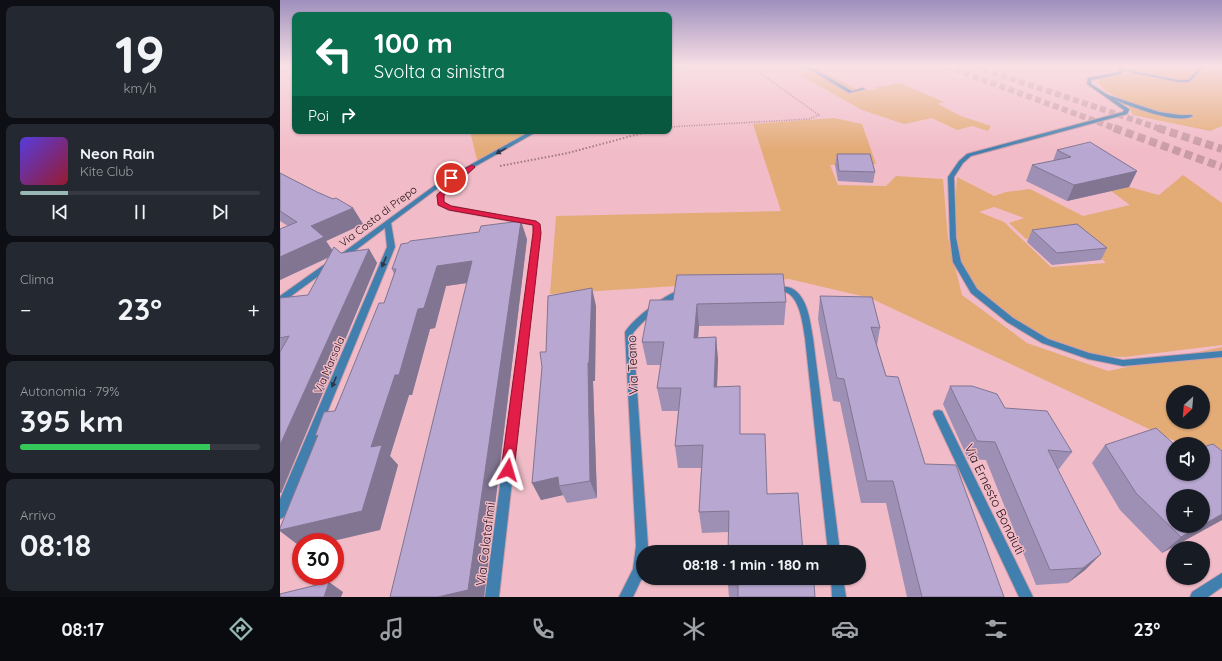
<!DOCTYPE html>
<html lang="it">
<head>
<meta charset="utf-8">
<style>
	:root { --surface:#171b24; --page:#242831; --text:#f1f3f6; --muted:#9ea1a6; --line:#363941; --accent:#97b8b5 }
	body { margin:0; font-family:Quicksand,sans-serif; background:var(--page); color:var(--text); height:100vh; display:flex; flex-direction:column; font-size:15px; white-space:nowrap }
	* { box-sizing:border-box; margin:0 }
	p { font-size:13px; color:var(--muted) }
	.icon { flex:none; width:22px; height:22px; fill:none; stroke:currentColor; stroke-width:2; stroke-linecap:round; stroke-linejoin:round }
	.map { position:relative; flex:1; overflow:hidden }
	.drawer { display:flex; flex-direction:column; gap:6px; padding:6px; background:#0d0f14; width:280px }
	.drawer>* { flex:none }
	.banner { position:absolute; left:12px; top:12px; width:380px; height:122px; border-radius:8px; box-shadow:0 1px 3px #0004; background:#0b6e4f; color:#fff; overflow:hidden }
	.needle { width:26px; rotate:206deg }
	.controls { position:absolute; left:886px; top:385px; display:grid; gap:8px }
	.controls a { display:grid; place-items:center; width:44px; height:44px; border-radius:50%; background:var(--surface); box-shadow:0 1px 3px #0004; font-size:20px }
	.speed { position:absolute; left:12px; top:533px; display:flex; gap:8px; font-size:20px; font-weight:700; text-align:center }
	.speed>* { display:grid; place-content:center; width:52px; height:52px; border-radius:50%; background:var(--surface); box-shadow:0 1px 3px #0004; line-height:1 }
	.speed .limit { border:6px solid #d22; background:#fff; color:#111 }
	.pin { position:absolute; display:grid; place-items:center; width:34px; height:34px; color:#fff; margin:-17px; border:2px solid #fff; border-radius:50%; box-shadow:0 1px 4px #0007 }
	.me { position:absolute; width:44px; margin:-22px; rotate:7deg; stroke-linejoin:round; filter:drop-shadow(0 0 3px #0008) }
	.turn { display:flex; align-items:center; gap:14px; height:84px; padding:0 16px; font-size:18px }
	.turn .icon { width:52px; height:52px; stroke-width:2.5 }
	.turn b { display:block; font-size:28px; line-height:34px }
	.then { display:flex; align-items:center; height:38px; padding:0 16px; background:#0003; gap:8px; font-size:15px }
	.big { font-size:30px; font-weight:700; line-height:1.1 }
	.drawer .widget { flex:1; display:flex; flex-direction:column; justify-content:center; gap:6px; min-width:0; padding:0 14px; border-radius:8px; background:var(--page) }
	.drawer .dial { align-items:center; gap:0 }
	.dial b { font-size:52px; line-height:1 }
	.song { display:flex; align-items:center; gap:12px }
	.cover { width:48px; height:48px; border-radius:6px; background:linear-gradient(135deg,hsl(250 70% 55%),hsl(350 70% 35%)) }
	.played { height:4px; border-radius:2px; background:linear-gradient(90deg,var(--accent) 20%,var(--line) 20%) }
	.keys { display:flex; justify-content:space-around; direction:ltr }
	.heat { display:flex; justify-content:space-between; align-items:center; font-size:22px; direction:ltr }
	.charge { height:6px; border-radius:3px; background:linear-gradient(90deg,#34c759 79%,var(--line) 0) }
	.trip { position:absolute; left:356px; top:545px; width:230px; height:40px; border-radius:20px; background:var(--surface); box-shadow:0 1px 3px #0004; font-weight:700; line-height:40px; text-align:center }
	.dock { display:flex; height:64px; justify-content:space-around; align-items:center; background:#090b0e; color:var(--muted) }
	.dock .icon { width:28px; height:28px }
	.dock .on { color:var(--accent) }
	.dock b { font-size:18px; color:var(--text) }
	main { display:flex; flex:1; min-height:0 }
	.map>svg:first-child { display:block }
	.green { fill:#e3ab76; fill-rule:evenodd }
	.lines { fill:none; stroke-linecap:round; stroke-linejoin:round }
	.highway-tunnel-far1 { stroke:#c89aa4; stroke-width:6; stroke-dasharray:6 3.5; stroke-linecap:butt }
	.highway-tunnel { stroke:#c89aa4; stroke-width:8; stroke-dasharray:8 4.5; stroke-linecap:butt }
	.lane-casing { stroke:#cc9da8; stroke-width:2 }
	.street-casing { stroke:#cc9da8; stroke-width:2 }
	.path-far1 { stroke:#9e767f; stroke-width:1.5; stroke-dasharray:1 1.5; stroke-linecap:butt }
	.path { stroke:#9e767f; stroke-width:2; stroke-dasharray:1.5 2; stroke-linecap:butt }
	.lane { fill:#407fae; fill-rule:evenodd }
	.street { fill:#407fae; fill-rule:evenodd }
	.wall { fill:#9e90b4 }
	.shaded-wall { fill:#817592 }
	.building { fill:#b8a7d1; stroke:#817592 }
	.oneway { fill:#2d374b }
	.route { fill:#e11d48; stroke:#92132f }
	.labels { text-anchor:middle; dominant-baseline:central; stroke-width:3; stroke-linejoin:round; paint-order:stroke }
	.street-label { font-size:11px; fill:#231015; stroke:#f1bcc8 }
	.near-street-label { font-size:13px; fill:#231015; stroke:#f1bcc8 }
</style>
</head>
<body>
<main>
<section class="drawer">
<div class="widget dial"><b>19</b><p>km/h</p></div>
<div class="widget">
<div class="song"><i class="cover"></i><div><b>Neon Rain</b><p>Kite Club</p></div></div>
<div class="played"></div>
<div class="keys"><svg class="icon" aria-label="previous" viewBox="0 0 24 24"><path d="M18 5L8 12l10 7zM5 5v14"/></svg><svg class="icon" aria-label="pause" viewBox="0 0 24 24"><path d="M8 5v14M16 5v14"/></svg><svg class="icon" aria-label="next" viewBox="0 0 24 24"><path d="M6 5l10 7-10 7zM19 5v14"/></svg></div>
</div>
<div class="widget"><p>Clima</p>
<div class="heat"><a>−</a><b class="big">23°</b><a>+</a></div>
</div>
<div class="widget"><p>Autonomia · 79%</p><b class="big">395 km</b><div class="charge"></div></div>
<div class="widget"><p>Arrivo</p><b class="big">08:18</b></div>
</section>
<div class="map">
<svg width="942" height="597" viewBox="0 0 942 597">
	<rect width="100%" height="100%" fill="#f1bcc8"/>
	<g class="green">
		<polygon points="839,66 942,66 942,126 930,131 853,115 847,102 826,91 818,83 822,78 859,73 842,70"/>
		<polygon points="536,68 578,90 598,90 594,88 620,83 664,102 658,104 681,116 711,126 708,131 692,126 677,130 652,118 624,124 582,110 518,74"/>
		<path d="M554,118L582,124L596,164L550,165L558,185L606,186L616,176L663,179L668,238L682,295L747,343L828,371L942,347V463L923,454V444H901L590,298L509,279L270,294L276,216L501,211L473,124ZM893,392H923V422H893Z"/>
		<polygon points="190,131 255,131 198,164"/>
		<path d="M903,175L942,203V345L845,357L808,356L765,341L694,291L677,262L673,238L677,177L714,196L726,192L750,189L803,216L850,205L831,191L849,187L879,195ZM714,207L744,218L729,223L746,239L796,236L826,263L771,267L724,222L699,212Z"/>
	</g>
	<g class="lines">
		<g class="highway-tunnel-far1">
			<polyline points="666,66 837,129"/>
			<polyline points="694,66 881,129"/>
		</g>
		<g class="highway-tunnel">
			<polyline points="834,128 942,167"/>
			<polyline points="878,128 942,149"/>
		</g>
		<defs>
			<g id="lane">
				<polygon points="397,66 406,66 389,70 389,68"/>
				<polygon points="524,66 529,66 572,91 583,88 585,89 569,93"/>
				<polygon points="921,66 925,66 909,82 898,82 840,70 842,69 898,80 908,80"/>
				<path d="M825,94L879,112L900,115H911L913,116C896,126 843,103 825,96Z"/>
				<polygon points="192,165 195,167 194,168 163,195 164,203 171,206 258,223 260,233 259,234 255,234 253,225 169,210 159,205 157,195 158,194"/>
			</g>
			<g id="street">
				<polygon points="837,66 841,66 844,70 841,74 811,80 811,84 849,109 849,110 847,114 691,156 683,163 674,177 676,238 681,262 697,289 733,318 768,339 809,353 843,360 942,351 942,357 843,366 808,359 762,343 727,322 691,293 673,262 670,238 668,177 679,161 687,154 843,112 844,110 807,84 808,78 839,72 840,70"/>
				<polygon points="251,131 258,131 162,185 111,223 115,247 6,513 4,517 0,519 0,499 107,247 105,228 64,259 61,259 57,257 158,183"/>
				<polygon points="257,231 260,233 219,597 205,597 254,233"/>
				<polygon points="45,264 48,264 52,266 3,302 0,303 0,296"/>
				<path d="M495,287C500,287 506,286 511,288C528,296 530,322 533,338L560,552H548L525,338C523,326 520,296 505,292C501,291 497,293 492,292L491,290L492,288Z"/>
				<path d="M404,289L407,290L408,292L407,294C389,298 365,318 353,333L368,546L367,552H363V576L353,597H339L353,569L356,546L345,332C354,318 387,292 404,289Z"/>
				<polygon points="658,410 662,411 753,597 739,597 653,414 654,411"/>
				<polygon points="942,573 942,587 928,597 910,597 912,592"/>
				<polygon points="551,578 563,578 566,597 552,597"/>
			</g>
		</defs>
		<use href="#lane" class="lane-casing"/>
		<use href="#street" class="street-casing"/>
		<polyline class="path-far1" points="389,127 529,119 539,115 477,71"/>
		<polyline class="path" points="220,166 288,153 370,131"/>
		<use href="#lane" class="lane"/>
		<use href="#street" class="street"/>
	</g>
	<g class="wall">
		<polygon points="777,150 857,171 849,187 787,201 746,181 752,165 773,161"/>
		<polygon points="557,154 595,172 593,183 558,181 555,165"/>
		<polygon points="0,173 37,192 73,208 83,224 46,241 52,250 61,253 89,249 97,263 1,493 0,493 0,298 28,295 48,258 0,280 0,229 8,226 0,221"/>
		<polygon points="752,230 827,248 821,260 772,265 747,242"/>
		<polygon points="247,239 204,597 110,597 187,283 166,286 155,328 150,329 132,395 129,395 110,456 118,465 100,530 21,542 21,547 0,531 0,528 104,303 114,274 112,269"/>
		<polygon points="540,296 600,328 597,345 606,376 645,464 724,597 627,597 606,503 581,503 560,402 553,401 538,319"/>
		<polygon points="393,300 506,302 504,325 419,326 418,338 436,337 438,360 437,387 460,409 449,532 422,533 419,512 421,468 398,468 395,446 398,411 382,411 377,388 381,365 367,365 362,342"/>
		<polygon points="316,306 315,381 313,381 317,498 287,503 283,495 261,500 252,483"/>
		<polygon points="670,386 725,408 792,452 779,469 777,469 821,554 805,570 788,583 756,585 706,460 688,459 663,404"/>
		<polygon points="825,445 942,520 882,553 840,510 812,463"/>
		<polygon points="526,582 535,597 449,597 448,585"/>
	</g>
	<g class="shaded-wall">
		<polygon points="857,171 849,187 787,201 794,185"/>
		<polygon points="73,208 83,224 46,241 55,254 0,280 0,257 31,226"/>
		<polygon points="241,221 247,239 204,597 158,597"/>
		<polygon points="89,249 97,263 1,493 0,493 0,445"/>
		<polygon points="192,261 201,281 166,286 155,328 150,329 132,395 129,395 110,456 118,465 100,530 49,542 21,542 21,547 0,531 0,530 115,375 138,309 157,266"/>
		<polygon points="312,288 316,306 315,381 313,381 317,498 310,481 308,363"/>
		<polygon points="417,304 419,326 416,360 414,338"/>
		<polygon points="436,337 438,360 436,409 434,387"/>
		<polygon points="278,477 279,486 283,495 261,500 252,483"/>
		<polygon points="942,514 942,520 882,553 901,537 920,526 923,526 923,525"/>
		<polygon points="821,554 805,570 788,583 803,568"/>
		<polygon points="49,582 63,592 61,597 44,597"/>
	</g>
	<g class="building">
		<polygon points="810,142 857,171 794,185 752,165 791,157 777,150"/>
		<polygon points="557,154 590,154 595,172 559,171"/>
		<polygon points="0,173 37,192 53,199 56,198 73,208 31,226 44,237 0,257 0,229 17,222 0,211"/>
		<polygon points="241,221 188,590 158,597 110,597 192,261 157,266 144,308 138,309 119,375 115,375 91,447 102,445 82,511 0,530 0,528 38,435 35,436 44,412 55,411 99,303 104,303 116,269 112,269 121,244 128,243 130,241 199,232 201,226"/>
		<polygon points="797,224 827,248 777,253 752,230"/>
		<polygon points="54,247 61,253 89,249 0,445 0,352 9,336 0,338 0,298 28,295"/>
		<polygon points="503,274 506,302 417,304 414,338 436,337 434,387 460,386 460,434 485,434 487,494 518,493 523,552 448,552 449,511 419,512 423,445 395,446 401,388 377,388 384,342 362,342 370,300 393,300 397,275"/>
		<polygon points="312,288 309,363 308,363 310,481 279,486 278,477 252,483 262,367 260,352 266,352 268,296"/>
		<polygon points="540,296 592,297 600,328 591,327 606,376 618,377 645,464 676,465 724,597 642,597 613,481 587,481 564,379 557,378"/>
		<polygon points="670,386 692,386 717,394 725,408 767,411 792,452 768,450 821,554 803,568 770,570 715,442 697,441"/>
		<polygon points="876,428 894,444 893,444 893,474 923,474 923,447 933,444 942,451 942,514 923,525 923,496 893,496 893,526 920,526 901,537 856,493 825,445"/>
		<polygon points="448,578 526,578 526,582 534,583 535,597 458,597 458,585 448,585"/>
		<polygon points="49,582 44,597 0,597 0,594"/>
	</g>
	<defs><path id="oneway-solid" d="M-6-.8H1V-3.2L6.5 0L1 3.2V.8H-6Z"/></defs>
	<g class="oneway">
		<use href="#oneway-solid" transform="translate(221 151) rotate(151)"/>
		<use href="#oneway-solid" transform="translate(104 262) rotate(113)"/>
		<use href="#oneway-solid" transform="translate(54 382) rotate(113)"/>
	</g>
	<linearGradient id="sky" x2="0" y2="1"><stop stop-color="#9f8fbd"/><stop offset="0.44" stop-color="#f9e1e6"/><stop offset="1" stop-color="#f9e1e6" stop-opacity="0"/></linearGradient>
	<rect width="942" height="150" fill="url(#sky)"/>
	<polygon class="route" points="192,165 195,167 194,168 164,195 164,202 171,206 256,221 260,224 261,233 234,470 232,474 228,476 223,474 221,470 253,233 253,225 169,210 158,205 157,195 173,180 169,180 169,177"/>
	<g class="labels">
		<g class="street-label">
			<text transform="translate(98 216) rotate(-37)">Via Costa di Prepo</text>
			<text transform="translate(49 365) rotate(-67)">Via Marsala</text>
		</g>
		<g class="near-street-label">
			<text transform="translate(352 365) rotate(-92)">Via Teano</text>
			<text transform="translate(715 499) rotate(64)">Via Ernesto Bonaiuti</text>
			<text transform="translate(205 544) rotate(-83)">Via Calatafimi</text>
		</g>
	</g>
</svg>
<div class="controls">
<a><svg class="needle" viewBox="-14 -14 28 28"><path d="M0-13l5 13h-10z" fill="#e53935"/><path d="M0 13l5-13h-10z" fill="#9ea1a6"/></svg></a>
<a><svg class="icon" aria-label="sound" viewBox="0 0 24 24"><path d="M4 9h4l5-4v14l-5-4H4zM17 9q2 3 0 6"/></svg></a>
<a>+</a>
<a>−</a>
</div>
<div class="speed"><div class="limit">30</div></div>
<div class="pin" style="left:171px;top:178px;background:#d93025"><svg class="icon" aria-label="arrive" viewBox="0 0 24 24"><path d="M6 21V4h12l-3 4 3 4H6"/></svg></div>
<svg class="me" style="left:228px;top:470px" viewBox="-20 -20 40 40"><path d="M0-17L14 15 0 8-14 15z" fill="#e11d48" stroke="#fff" stroke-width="4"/></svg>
<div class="trip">08:18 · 1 min · 180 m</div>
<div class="banner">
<div class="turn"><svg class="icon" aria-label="left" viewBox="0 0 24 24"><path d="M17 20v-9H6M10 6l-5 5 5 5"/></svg><div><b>100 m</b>Svolta a sinistra</div></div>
<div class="then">Poi<svg class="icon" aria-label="right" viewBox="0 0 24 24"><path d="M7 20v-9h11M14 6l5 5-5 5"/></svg></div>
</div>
</div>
</main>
<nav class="dock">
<b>08:17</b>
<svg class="icon on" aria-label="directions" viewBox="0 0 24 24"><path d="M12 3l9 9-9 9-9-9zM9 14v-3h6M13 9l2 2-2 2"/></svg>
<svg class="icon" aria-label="music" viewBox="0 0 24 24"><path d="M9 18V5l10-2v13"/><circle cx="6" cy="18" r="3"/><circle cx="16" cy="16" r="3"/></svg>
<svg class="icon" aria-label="phone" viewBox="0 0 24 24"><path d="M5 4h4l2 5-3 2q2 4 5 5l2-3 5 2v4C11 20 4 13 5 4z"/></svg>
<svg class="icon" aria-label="climate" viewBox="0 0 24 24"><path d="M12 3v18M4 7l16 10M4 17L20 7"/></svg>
<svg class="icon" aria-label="car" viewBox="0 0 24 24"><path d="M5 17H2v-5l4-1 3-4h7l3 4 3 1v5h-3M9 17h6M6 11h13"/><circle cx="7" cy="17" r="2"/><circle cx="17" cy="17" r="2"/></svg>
<svg class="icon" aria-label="filters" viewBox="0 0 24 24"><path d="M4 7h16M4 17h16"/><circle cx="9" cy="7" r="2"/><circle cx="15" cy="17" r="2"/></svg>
<b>23°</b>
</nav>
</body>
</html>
